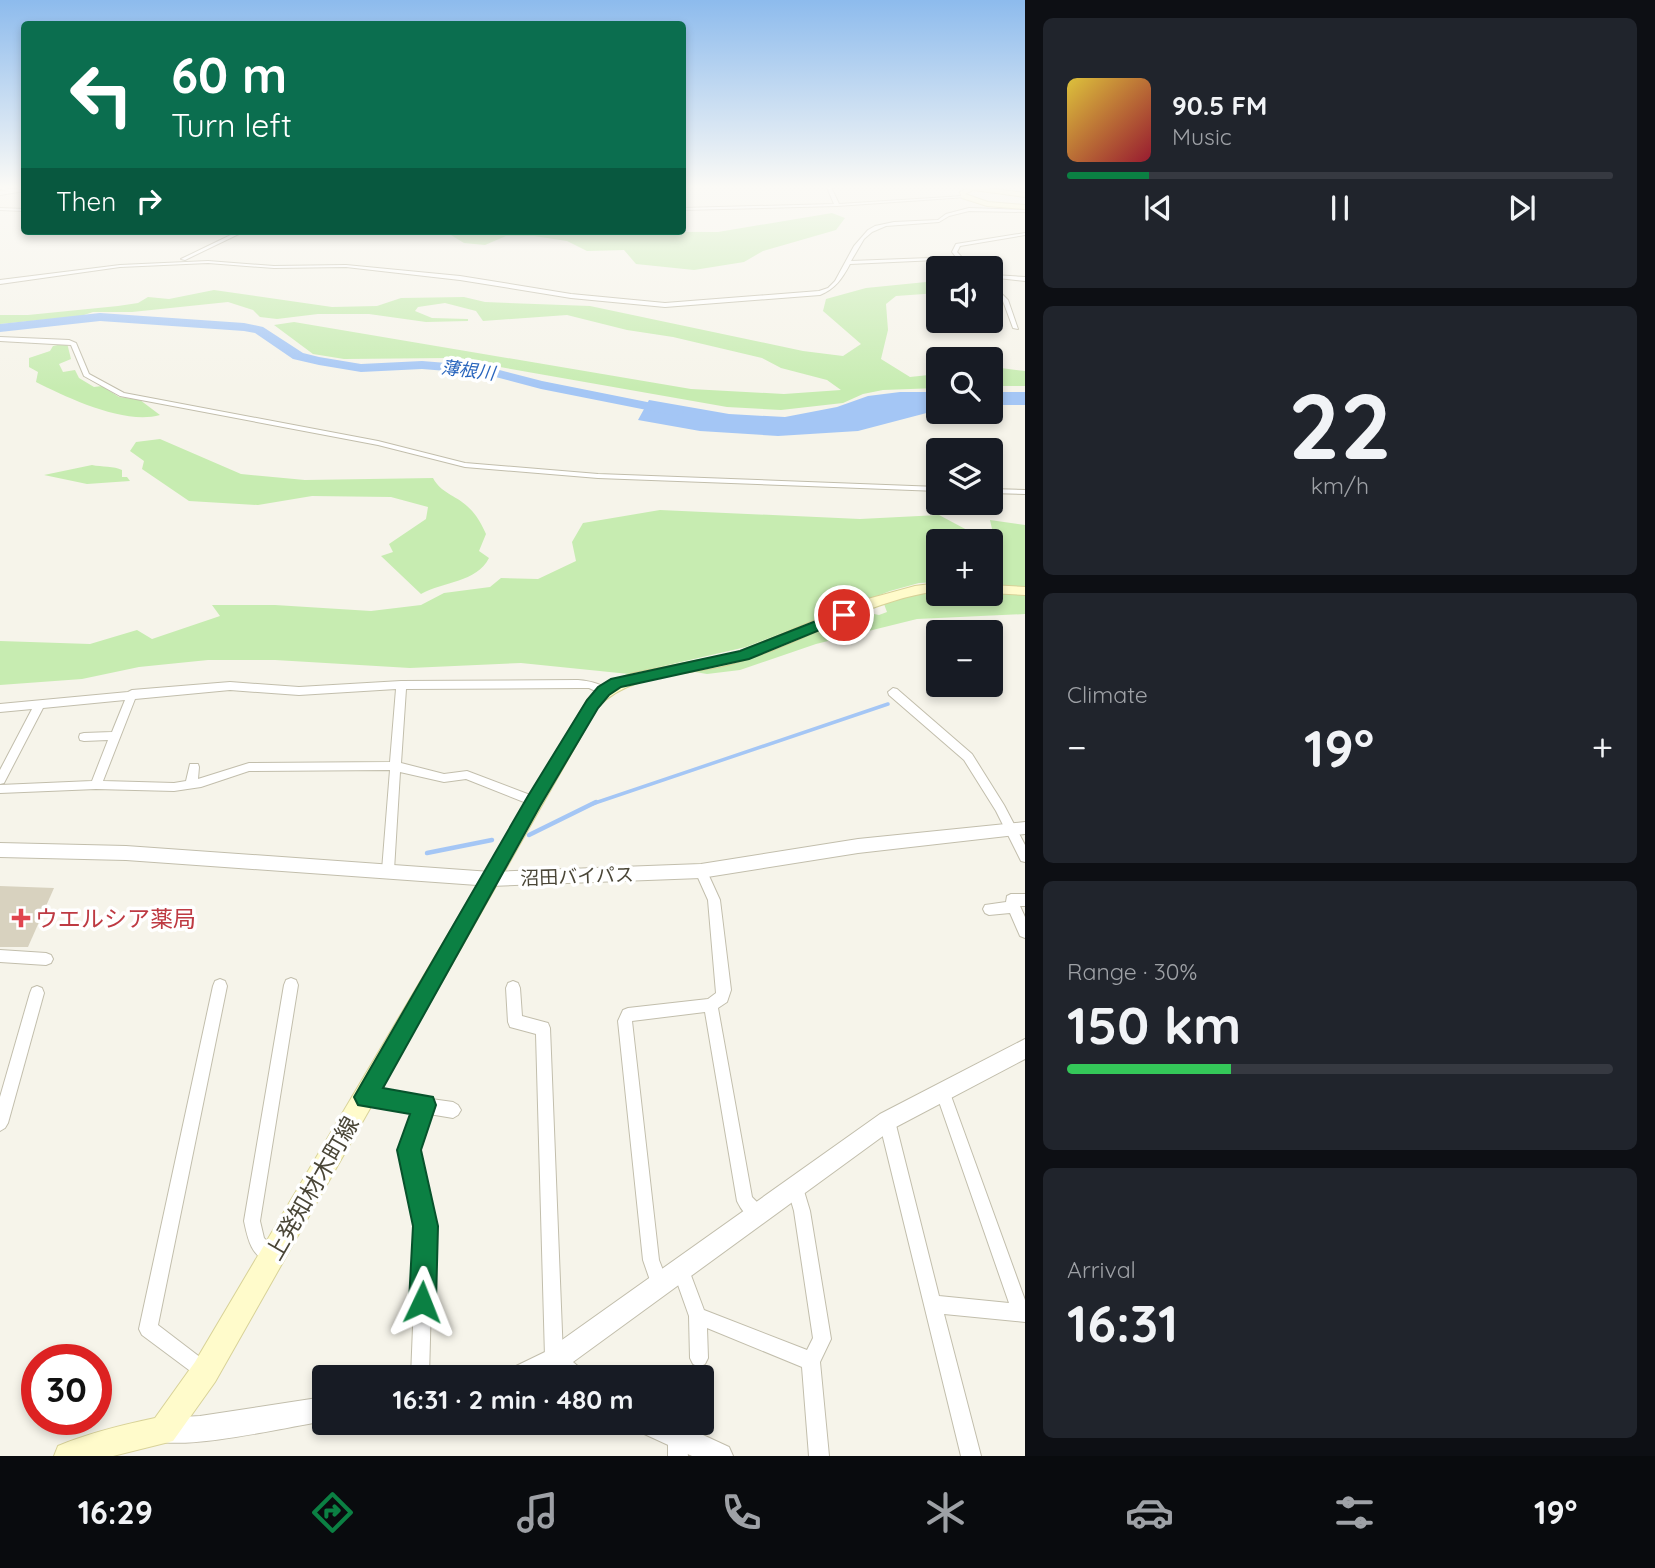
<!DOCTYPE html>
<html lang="en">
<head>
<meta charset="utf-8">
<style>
	:root { --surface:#171b24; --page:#20242c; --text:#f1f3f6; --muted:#9ea1a6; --line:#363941; --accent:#0b8043 }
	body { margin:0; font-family:Quicksand,"Noto Sans JP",sans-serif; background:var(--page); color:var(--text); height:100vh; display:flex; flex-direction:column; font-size:26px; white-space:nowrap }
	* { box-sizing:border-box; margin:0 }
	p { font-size:23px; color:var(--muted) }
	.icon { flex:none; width:38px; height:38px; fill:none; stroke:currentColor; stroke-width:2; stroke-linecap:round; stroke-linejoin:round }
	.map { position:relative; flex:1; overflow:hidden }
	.details { display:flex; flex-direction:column; gap:18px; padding:18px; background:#0d0f14; width:630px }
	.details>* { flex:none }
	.hud { position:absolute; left:21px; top:21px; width:665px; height:214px; border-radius:7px; box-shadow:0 4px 10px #0003; background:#0b6e4f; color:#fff; overflow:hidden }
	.fabs { position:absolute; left:926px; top:256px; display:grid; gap:14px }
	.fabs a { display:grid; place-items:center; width:77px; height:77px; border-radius:7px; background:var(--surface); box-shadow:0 4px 10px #0003; font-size:35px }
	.speed { position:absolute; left:21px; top:1344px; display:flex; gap:14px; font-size:35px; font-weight:700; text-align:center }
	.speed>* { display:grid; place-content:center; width:91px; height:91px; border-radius:50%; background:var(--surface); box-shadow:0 4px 10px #0003; line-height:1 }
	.speed .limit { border:10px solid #d22; background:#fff; color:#111 }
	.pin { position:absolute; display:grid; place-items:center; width:60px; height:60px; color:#fff; margin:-30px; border:4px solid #fff; border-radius:50%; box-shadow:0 2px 7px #0007 }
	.me { position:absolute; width:77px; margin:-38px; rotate:2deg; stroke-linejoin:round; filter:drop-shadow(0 0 5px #0008) }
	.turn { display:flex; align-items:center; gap:24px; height:147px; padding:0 35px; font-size:32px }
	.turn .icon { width:91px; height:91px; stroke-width:2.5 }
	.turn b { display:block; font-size:49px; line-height:60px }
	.then { display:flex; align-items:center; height:66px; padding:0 35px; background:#0003; gap:14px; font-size:26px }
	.big { font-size:52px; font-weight:700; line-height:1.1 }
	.details .card { flex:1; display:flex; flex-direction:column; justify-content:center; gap:10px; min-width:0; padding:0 24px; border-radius:10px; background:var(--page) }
	.details .dial { align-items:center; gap:0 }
	.dial b { font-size:91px; line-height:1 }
	.song { display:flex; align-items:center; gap:21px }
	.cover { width:84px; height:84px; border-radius:10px; background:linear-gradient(135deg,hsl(50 70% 55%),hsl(350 70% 35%)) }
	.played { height:7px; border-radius:4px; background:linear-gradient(90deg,var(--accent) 15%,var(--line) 15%) }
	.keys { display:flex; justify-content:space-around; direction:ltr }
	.heat { display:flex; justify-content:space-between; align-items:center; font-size:38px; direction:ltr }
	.charge { height:10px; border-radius:5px; background:linear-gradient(90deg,#34c759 30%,var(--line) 0) }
	.trip { position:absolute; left:312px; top:1365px; width:402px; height:70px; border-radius:7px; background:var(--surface); box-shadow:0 4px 10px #0003; font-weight:700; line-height:70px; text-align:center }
	.menu { display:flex; height:112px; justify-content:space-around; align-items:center; background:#090b0e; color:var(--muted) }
	.menu .icon { width:49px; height:49px }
	.menu .on { color:var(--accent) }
	.menu b { font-size:32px; color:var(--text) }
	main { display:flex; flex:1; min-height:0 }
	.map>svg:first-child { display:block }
	.green { fill:#c7ecb1 }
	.water { fill:#a4c6f5 }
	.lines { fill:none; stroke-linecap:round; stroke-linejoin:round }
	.stream-far1 { stroke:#a4c6f5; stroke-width:3.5 }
	.stream { stroke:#a4c6f5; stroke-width:4.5 }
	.river { fill:#a4c6f5; fill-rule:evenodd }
	.building { fill:#d8d2bf }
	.minor-casing { stroke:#c2beac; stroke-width:2 }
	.tertiary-casing { stroke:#c2beac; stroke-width:2 }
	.secondary-casing { stroke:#d8d298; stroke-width:2 }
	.minor { fill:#fff; fill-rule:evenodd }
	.tertiary { fill:#fff; fill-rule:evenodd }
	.secondary { fill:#fffbcb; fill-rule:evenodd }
	.route { fill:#0b8043; stroke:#07532c; stroke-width:2 }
	.health-dot { fill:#e0444e; stroke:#fff; stroke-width:2.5 }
	.labels { text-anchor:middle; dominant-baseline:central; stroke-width:7; stroke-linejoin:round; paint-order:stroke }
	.far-water-label { font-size:18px; font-style:italic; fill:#2965bd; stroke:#fff }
	.street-label { font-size:19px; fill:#4a4637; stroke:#fff }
	.near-health-label { font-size:23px; fill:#be3a42; stroke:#fff; text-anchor:start }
	.near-street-label { font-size:23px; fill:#4a4637; stroke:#fff }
</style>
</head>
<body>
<main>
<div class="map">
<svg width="1025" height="1456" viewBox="0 0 1025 1456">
	<rect width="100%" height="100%" fill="#f6f4ea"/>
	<g class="green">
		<polygon points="832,213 845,218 836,230 763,251 744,262 694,270 636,264 624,250 587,251 567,241 534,236 506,236 485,245 464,243 446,232 433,231 718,232"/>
		<polygon points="926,282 938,293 896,296 886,304 888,330 881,359 910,377 938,374 938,388 883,390 863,394 843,403 781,410 727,407 449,358 344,359 313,354 274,325 294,322 691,389 784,394 841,390 827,380 781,368 762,358 673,337 627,330 567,315 483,321 476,311 445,303 418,307 415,311 432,318 468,319 468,321 426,322 369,314 318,314 277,319 260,317 253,310 228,302 132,312 93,312 81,316 0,324 0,315 28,315 118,306 138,303 148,297 169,299 214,290 332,307 377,306 401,298 464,297 485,302 590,306 803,351 843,356 861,344 823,311 826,299 866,288"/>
		<path d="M67,343L71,359L59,364L63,372L75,370L79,378L94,387L102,386L119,397L140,400L160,415C124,425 68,398 36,382L38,372L29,367V358L50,351L53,346Z"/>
		<polygon points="1001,368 1025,371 1025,386 991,386 991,369"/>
		<path d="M160,439L241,474L305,480L433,478C441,493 455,495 467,506C476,514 481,523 486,534L479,551L489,558C476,583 444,581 421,594L381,556L393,552L389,544L426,519L428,507L391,497L312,496L258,505L189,501L142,469L144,461L130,451L136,442Z"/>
		<path d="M92,465C102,467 114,466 122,470V477H127L130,481L87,484L44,475Z"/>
		<polygon points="660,510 860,519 939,515 969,531 984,533 992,529 990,520 1025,525 1025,587 991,586 990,541 938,541 938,582 919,583 890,591 746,647 629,674 521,663 410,668 275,660 208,660 139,667 82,679 0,685 0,641 90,644 137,630 152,639 220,616 212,605 275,605 371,611 421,605 444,593 490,587 501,578 538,579 576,561 572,542 583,523"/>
		<polygon points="938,591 938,593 1025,594 1025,614 917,619 816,644 740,670 707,674 695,672 748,658 864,612 879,615 887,612 884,604 901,597"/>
	</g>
	<g class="water">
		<polygon points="900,392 938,392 938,410 858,431 778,436 700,431 638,420 649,400 729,414 785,417 837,407 868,396"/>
		<polygon points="990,392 1025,392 1025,405 991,405"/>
	</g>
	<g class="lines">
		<polyline class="stream-far1" points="592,804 888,704"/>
		<g class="stream">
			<polyline points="529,835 596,802"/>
			<polyline points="427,853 492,840"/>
		</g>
		<polygon class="river" points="100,313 244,323 263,327 303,353 319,357 361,364 422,361 484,366 542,381 677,408 684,412 677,416 541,389 484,374 422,369 361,372 319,365 293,359 255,333 244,331 100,321 0,332 0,324"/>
	</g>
	<polygon class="building" points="0,886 54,888 28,947 0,947"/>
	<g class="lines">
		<defs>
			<g id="minor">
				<polygon points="826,185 830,185 839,204 964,196 966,197 837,206 682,210 682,208 834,204"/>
				<polygon points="0,187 14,190 15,191 13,192 0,189"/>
				<polygon points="0,208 24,209 24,211 0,210"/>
				<path d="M969,208L1025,210V212L969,211L949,216L939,222L886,226L872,232L864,239L851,261L956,257L952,252L956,244L1025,233V235L960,246L957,252L972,268H967L958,259L850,264C842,279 835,289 820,295L665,307L571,298L460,280L346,267L274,268L208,263L120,267L0,284V280L120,265L208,261L274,266L346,265L460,276L571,294L665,303L819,291L828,288L835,281L854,246L868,230L875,226L894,222L938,220L946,214Z"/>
				<polygon points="239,231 245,231 185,260 181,259"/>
				<polygon points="994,275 1025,277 1025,281 998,278 995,287 1008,300 1018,329 1013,328 1003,301 990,288"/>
				<polygon points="0,337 69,340 76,343 89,374 124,393 378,441 465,463 598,474 938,487 938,491 598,478 465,467 378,445 120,396 84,376 71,345 0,341"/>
				<polygon points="990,489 1025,490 1025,494 990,493"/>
				<path d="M578,680C589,681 601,683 609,691L604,695L589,688H578L406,689L401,763L444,774L467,771L538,798L540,801L538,804L534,806L466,779L444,782L400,772L394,870L392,874L388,875L384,874L382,870L390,770L249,771L201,787L174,791L96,789L0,793V785L92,781L108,740L84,741L80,740L79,737L80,734L84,733L112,732L125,700L43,708L4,783L0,784V770L32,709L0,712V704L128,692L132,690L230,682L299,687L401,681ZM396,689L390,762L249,763L198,779L199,767L198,764H190L186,781L174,783L103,781L135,699L230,690L299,695Z"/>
				<polygon points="893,688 897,689 972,754 1004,805 1025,845 1025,862 1021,861 996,811 964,760 889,695 888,692"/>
				<path d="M701,866L705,867L720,900L731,990L727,1002L718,1008L752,1197L763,1208L765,1214L763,1220L757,1222C748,1218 741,1210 737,1201L705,1012L632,1021L659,1260L668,1283L665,1289L659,1292L653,1289L643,1260L618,1021L623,1010L628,1008L708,999L716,993L708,900L695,871L697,867Z"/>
				<polygon points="1011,894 1025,894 1025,906 1020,906 1025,917 1025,938 1020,936 1010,913 989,915 985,913 983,909 985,905 1006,902 1007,896"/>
				<polygon points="0,950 46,953 51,955 53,959 51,963 46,965 0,962"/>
				<path d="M291,978L296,980L298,985L260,1221L264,1238L277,1250L279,1256L277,1262L271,1264C251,1256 248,1240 244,1221L284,985L286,980Z"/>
				<polygon points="220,979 225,981 227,986 158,1325 209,1364 212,1370 209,1376 203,1379 197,1376 142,1335 139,1329 213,986 215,981"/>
				<polygon points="513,981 518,983 520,988 522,1016 548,1023 550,1028 563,1357 560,1363 554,1366 548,1363 545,1357 536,1034 510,1027 508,1022 506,988 508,983"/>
				<polygon points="37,986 42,988 44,993 8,1123 5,1128 0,1131 0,1097 30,993 32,988"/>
				<polygon points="943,1086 948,1088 950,1093 1025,1300 1025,1322 944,1314 981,1456 961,1456 879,1121 882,1116 887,1113 892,1116 895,1121 939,1296 1009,1303 936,1093 938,1088"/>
				<polygon points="366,1090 453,1102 458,1105 461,1110 458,1115 453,1118 429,1114 417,1150 433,1226 429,1377 411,1377 417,1226 401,1150 415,1112 361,1102 359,1097 361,1092"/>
				<polygon points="795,1179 801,1181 810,1211 831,1339 820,1362 829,1456 809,1456 802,1367 707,1328 708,1358 705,1364 699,1367 693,1364 690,1358 689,1316 672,1268 674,1262 680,1260 686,1262 704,1310 807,1350 813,1338 794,1211 787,1187 789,1181"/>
				<polygon points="677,1428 684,1430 686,1437 688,1456 668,1456 668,1437 670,1430"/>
			</g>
			<g id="tertiary">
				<polygon points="24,187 24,191 0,195 0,191"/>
				<polygon points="1025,822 1025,834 858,853 701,878 491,886 126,860 0,857 0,843 126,846 491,872 701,864 858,839"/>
				<polygon points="1025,1039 1025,1059 894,1128 573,1362 580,1368 583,1377 554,1377 551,1375 547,1377 509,1377 512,1368 545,1352 880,1114"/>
				<path d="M324,1397V1421C289,1427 182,1451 155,1440L151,1431L155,1422L164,1418L200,1416Z"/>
				<polygon points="637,1423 677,1423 729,1447 733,1456 692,1456 640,1432"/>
			</g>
			<g id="secondary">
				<polygon points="972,186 1025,193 1025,197 973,190 965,194 988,202 1025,205 1025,209 987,206 962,198 960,192"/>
				<path d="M938,583V591C862,601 800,647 727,665C683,676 630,673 597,708L215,1382L173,1441L113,1456H54L58,1446C89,1433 122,1425 155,1418L195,1362L587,700C600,686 615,679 634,673L736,653L864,600L915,586Z"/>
				<polygon points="990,585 1025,587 1025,595 990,593"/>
			</g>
		</defs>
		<use href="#minor" class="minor-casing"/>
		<use href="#tertiary" class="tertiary-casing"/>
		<use href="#secondary" class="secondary-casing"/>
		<use href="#minor" class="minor"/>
		<use href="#tertiary" class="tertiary"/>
		<use href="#secondary" class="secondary"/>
	</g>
	<linearGradient id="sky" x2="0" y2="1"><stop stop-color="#8dbbed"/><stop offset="0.48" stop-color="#fbfaf6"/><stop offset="1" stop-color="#fbfaf6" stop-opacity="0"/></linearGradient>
	<rect width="1025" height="389" fill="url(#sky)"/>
	<polygon class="route" points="844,610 851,615 849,618 749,659 621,687 609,695 598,708 540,806 383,1088 433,1097 436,1105 421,1150 438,1226 436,1302 432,1311 422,1315 413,1311 409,1302 413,1226 397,1150 410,1114 358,1105 354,1097 528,796 587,700 598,687 611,679 740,651"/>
	<path class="health-dot" d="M17.5 907.5h7v7h7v7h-7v7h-7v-7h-7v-7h7z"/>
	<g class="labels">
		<g class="far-water-label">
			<text transform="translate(468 370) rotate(7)">薄根川</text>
		</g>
		<g class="street-label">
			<text transform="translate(577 876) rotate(-2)">沼田バイパス</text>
		</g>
		<g class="near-health-label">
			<text x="35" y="918">ウエルシア薬局</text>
		</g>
		<g class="near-street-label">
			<text transform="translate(312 1188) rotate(-60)">上発知材木町線</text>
		</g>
	</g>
</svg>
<div class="fabs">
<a><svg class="icon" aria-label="sound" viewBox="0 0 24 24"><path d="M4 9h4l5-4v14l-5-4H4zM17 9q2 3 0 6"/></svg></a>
<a><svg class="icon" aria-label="search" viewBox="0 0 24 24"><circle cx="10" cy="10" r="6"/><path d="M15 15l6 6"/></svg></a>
<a><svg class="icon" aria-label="layers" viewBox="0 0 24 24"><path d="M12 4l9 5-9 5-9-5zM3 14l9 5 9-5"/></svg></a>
<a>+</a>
<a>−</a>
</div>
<div class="speed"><div class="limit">30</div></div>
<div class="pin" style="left:844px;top:615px;background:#d93025"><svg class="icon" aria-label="arrive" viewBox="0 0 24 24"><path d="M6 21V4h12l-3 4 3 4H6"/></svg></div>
<svg class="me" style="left:422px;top:1302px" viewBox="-20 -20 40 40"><path d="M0-17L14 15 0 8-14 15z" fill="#0b8043" stroke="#fff" stroke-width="4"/></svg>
<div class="trip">16:31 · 2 min · 480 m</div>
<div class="hud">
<div class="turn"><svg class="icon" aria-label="left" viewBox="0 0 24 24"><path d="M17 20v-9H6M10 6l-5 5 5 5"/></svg><div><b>60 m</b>Turn left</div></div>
<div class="then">Then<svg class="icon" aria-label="right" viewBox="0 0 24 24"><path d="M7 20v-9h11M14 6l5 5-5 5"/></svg></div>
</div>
</div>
<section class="details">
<div class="card">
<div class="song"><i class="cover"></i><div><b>90.5 FM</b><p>Music</p></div></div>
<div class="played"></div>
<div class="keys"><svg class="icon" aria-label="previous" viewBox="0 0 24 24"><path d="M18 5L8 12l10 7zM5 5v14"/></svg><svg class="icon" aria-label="pause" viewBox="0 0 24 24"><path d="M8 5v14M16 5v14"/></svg><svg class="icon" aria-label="next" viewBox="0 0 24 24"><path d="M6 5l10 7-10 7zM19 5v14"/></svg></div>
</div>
<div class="card dial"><b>22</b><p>km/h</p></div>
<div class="card"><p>Climate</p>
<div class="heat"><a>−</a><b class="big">19°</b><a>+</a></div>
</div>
<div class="card"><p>Range · 30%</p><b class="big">150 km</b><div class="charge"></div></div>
<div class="card"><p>Arrival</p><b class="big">16:31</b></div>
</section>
</main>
<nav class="menu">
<b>16:29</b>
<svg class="icon on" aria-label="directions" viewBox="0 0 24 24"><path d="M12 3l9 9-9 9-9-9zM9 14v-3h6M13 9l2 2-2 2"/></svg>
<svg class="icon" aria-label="music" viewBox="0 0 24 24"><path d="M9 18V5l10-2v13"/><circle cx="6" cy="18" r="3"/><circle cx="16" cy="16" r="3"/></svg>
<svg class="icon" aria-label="phone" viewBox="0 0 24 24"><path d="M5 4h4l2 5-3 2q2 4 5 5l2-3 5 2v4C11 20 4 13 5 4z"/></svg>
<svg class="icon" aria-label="climate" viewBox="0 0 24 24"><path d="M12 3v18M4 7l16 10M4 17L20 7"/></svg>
<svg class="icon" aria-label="car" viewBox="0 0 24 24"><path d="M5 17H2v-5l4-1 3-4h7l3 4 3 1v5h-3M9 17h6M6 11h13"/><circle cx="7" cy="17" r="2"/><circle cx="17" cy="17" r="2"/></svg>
<svg class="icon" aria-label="filters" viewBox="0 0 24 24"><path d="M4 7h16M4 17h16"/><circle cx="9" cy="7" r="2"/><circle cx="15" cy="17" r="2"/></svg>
<b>19°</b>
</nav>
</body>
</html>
